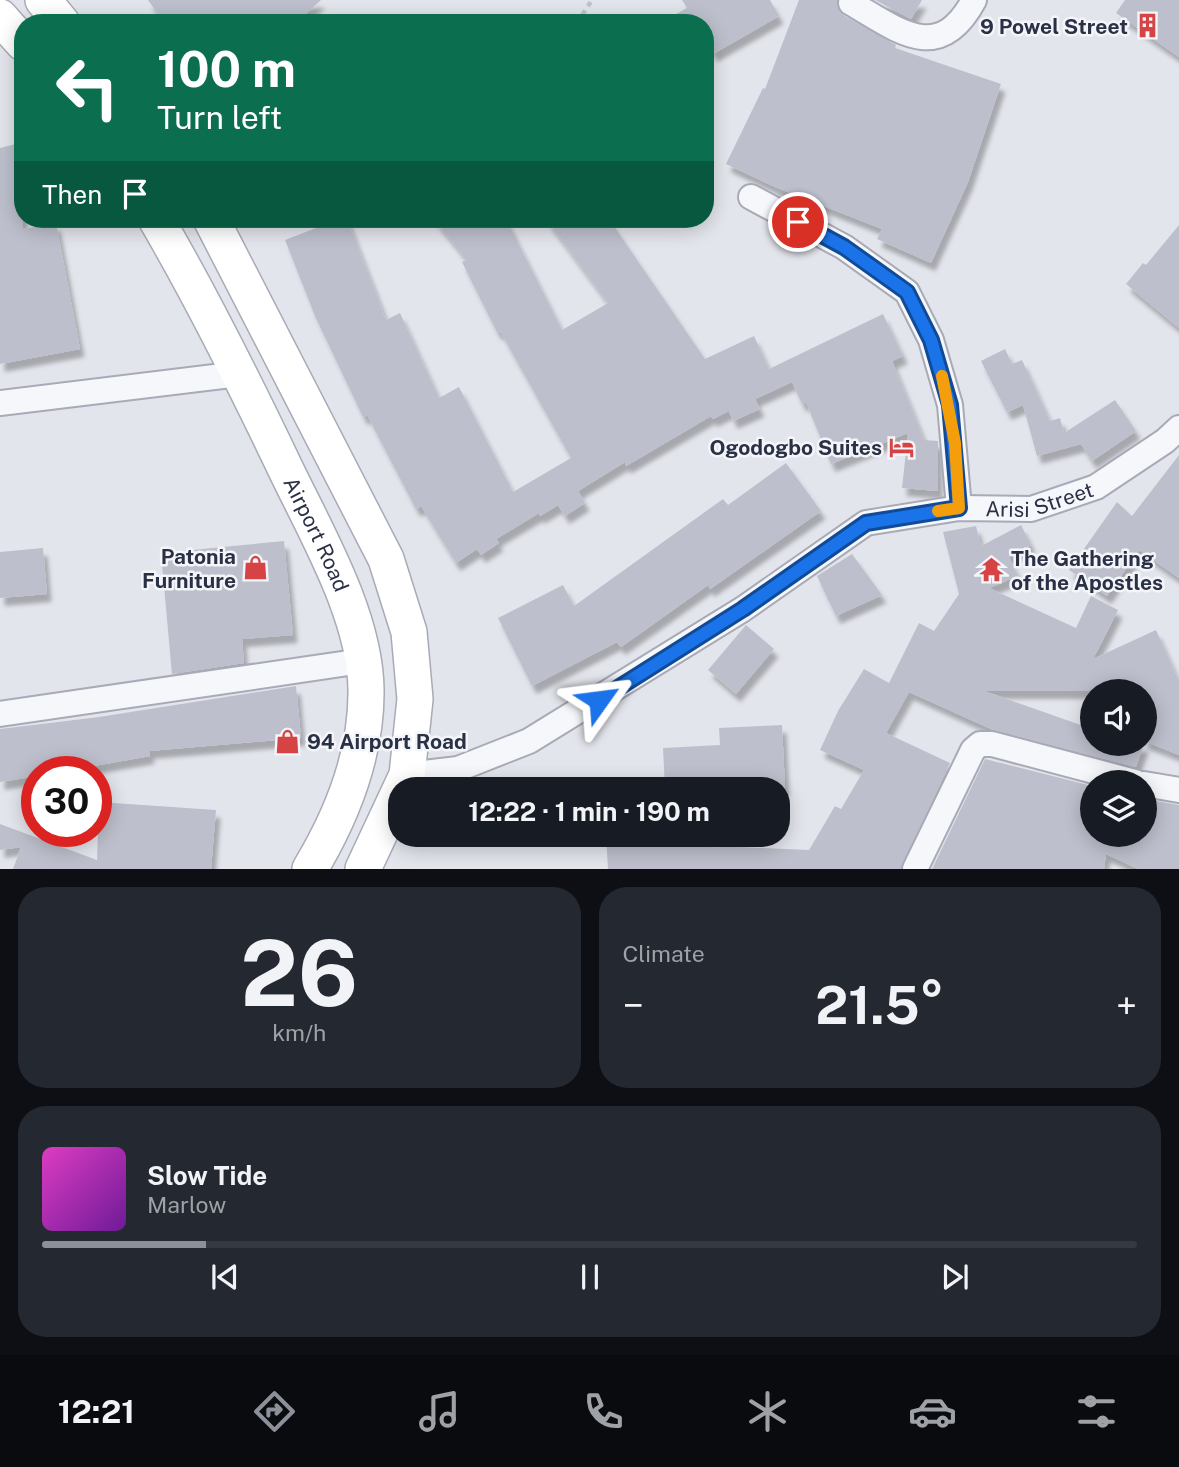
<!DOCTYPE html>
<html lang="en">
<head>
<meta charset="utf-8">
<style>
	:root { --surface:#171b24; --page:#242831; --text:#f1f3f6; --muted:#9ea1a6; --line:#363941; --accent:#8c9099 }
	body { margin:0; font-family:"Public Sans",sans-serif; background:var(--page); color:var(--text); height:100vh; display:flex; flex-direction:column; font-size:26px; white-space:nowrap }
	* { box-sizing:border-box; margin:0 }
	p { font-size:23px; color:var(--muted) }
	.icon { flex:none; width:38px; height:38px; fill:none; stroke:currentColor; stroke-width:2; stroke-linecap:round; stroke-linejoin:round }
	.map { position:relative; height:869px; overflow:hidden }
	.details { display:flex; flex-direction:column; gap:18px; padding:18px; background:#0d0f14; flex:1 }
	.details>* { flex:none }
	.banner { position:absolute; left:14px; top:14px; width:700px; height:214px; border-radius:28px; box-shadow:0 4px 18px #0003; background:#0b6e4f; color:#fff; overflow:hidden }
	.tools { position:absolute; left:1080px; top:679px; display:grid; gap:14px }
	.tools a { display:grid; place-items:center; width:77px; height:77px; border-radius:50%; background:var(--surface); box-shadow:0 4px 18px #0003; font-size:35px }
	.speed { position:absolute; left:21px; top:756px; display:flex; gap:14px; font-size:35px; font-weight:700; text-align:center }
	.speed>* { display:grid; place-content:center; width:91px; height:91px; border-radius:50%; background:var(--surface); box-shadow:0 4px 18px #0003; line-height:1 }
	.speed .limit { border:10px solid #d22; background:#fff; color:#111 }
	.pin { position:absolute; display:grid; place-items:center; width:60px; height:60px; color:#fff; margin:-30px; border:4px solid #fff; border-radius:50%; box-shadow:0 2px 7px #0007 }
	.me { position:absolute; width:77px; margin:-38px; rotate:59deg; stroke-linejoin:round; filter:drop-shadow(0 0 5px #0008) }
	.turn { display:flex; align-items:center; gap:24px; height:147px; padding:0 28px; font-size:32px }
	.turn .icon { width:91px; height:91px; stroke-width:2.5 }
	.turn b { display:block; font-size:49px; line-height:60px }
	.then { display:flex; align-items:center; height:66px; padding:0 28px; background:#0003; gap:14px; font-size:26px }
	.big { font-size:52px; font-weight:700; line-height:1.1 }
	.details .widget { flex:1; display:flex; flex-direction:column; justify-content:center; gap:10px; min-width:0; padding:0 24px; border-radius:28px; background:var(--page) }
	.details .dial { align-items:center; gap:0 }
	.dial b { font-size:91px; line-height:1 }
	.song { display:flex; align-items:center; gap:21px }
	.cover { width:84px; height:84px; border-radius:10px; background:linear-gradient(135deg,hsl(310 70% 55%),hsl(280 70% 35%)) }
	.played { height:7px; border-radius:4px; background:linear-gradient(90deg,var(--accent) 15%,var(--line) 15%) }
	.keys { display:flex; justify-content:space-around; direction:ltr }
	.heat { display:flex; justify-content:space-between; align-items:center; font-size:38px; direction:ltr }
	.details .tiles { flex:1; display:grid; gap:18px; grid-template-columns:1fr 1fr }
	.widget:last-child { grid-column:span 2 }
	.trip { position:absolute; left:388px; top:777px; width:402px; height:70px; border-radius:28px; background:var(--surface); box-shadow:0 4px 18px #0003; font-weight:700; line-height:70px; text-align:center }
	.menu { display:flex; height:112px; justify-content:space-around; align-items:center; background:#090b0e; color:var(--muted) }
	.menu .icon { width:49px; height:49px }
	.menu .on { color:var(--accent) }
	.menu b { font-size:32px; color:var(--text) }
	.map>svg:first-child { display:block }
	.building { fill:#bdc0cc; filter:url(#shadow) }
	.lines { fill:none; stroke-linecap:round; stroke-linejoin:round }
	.street-casing { stroke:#a8abb7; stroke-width:28 }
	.secondary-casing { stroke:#a8abb7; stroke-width:38 }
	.path { stroke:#c1c3cb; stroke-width:4.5; stroke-dasharray:5 5; stroke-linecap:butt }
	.street { stroke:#f6f7fa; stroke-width:24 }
	.secondary { stroke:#fff; stroke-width:35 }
	.route-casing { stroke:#114b97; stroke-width:18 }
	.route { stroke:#1a73e8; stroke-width:12 }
	.slow { stroke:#f59e0b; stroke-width:12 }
	.labels { text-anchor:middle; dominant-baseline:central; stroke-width:5; stroke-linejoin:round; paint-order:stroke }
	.poi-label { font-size:21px; font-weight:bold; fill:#2a3045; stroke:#f3f5f9; text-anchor:end }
	.street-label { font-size:21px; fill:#2a3045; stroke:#f3f5f9 }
</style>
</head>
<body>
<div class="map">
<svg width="1179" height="869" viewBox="0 0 1179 869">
	<defs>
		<filter id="shadow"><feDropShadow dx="4.5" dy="8" stdDeviation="2" flood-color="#0004"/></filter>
	</defs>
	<rect width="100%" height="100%" fill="#e3e5ec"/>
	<g class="building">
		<polygon points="148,0 321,0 296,23 164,23"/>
		<polygon points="682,0 770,0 779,16 713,54 705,40 705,23 660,23 687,8"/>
		<polygon points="799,0 837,0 838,10 843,15 896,45 895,48 1001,84 968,182 931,263 877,239 882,229 775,187 726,164 763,88 765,89"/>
		<polygon points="875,0 922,0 911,19"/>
		<polygon points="1125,0 1179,0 1179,57 1116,13"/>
		<polygon points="23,142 23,229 56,223 80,349 0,364 0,148"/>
		<polygon points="339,219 347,219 386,320 400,313 439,398 459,387 513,492 571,458 500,331 497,332 462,262 467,260 434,219 506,219 562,330 608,303 546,219 609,219 705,359 754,336 769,369 883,314 903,356 892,361 924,440 938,441 938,491 902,488 908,433 831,464 806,402 802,404 792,382 755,399 760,409 733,421 729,411 713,419 711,416 626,466 625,462 578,491 585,503 565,516 558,505 540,516 539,513 496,539 499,543 481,555 477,549 456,563 421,506 416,509 367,415 363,417 315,316 285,240"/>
		<polygon points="1179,225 1179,328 1126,284 1143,263 1146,265"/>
		<polygon points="1005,349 1012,364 1022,360 1050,421 1060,418 1064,433 1115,400 1136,431 1092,461 1081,444 1037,456 1023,405 1007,412 981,361"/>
		<polygon points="1179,455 1179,578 1139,550 1107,596 1069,570 1117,502 1132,516"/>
		<polygon points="786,463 821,511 710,589 708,585 621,647 617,642 532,686 498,618 563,585 574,606 723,499 728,505"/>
		<polygon points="1021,525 1031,545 1009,557 1018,576 989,588 1076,628 1091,596 1118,610 1093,659 1156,630 1179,681 1179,755 1144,741 1144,691 984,691 1092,729 1092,744 1144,744 1136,767 991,729 909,692 886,733 950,763 900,869 608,869 606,835 711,835 711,848 739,842 740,847 809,850 835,806 841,809 864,770 820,750 838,711 864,669 889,683 919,623 934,631 959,594 943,532 976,526 981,546"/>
		<polygon points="284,541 293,635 242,639 244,663 172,674 161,553"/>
		<polygon points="43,548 47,594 0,598 0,552"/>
		<polygon points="852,554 882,595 836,616 817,576"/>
		<polygon points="746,625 774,649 736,694 708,670"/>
		<polygon points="296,686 301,738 149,751 150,756 60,772 37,772 37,776 0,782 0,729 99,717"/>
		<polygon points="782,725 785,789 665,789 663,748 720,745 719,728"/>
		<polygon points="985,759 1092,786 1092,835 1144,835 1144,799 1179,805 1179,869 1138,869 1106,854 1104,869 932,869"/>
		<polygon points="99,802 216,810 211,869 13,869 21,847 0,850 0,824 97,860"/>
	</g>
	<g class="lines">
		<defs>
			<g id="street">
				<path d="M851,3C899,31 939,65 974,0"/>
				<polyline points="751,197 844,247 907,292 931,340 950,405 959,508"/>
				<polyline points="0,403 239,374"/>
				<polyline points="0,714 362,661"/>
				<path id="s1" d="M407,775L458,769L529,741L743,609L866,523L959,508L1031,509L1096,487L1165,441L1179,428"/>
				<polyline points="1144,784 1179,790"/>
				<polyline points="915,869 973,750 980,744 992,744 1135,782"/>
			</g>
			<g id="secondary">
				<polyline points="43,0 62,23"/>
				<polyline points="0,17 23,43"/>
				<path id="s2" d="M156,219C204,301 246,386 287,472C318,536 365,617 366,689C367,754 343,814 310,869"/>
				<polyline points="211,219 386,559 409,632 415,699 407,775 363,869"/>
			</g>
		</defs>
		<use href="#street" class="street-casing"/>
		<use href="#secondary" class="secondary-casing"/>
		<polyline class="path" points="577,23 592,0"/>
		<use href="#street" class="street"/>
		<use href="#secondary" class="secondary"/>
	</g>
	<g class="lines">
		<defs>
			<polyline id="route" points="599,700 743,609 866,523 959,508 950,405 931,340 907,292 844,247 798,222"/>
		</defs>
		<use href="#route" class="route-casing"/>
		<use href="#route" class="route"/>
		<polyline class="slow" points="938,511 959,508 955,443 942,376"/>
	</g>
	<defs>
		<symbol id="building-bare" viewBox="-9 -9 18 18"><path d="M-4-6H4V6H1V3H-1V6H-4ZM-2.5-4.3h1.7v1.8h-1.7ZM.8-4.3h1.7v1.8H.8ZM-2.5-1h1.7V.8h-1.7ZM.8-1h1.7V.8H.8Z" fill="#d64344" stroke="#f3f5f9" stroke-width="2.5" paint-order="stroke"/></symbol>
		<symbol id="hotel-bare" viewBox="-9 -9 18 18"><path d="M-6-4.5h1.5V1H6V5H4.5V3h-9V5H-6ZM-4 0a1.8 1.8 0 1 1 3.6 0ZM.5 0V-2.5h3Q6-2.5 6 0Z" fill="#d64344" stroke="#f3f5f9" stroke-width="2.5" paint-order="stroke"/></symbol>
		<symbol id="shop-bare" viewBox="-9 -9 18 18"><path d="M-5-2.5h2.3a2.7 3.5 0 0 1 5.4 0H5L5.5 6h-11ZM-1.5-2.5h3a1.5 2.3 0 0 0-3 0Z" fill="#d64344" stroke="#f3f5f9" stroke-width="2.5" paint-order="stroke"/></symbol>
		<symbol id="temple-bare" viewBox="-9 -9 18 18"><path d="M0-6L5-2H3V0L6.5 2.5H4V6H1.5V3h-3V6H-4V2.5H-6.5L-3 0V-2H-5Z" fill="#d64344" stroke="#f3f5f9" stroke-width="2.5" paint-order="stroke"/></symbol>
	</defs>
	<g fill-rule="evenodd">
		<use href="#building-bare" x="1130" y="8" width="35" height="35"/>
		<use href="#hotel-bare" x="884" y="430" width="35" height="35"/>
		<use href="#shop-bare" x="238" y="550" width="35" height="35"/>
		<use href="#temple-bare" x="974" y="552" width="35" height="35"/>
		<use href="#shop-bare" x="270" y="724" width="35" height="35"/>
	</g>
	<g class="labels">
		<g class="poi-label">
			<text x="1128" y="26">9 Powel Street</text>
			<text x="882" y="447">Ogodogbo Suites</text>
			<text x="236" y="556">Patonia<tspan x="236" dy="24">Furniture</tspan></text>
			<text x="1011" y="558" text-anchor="start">The Gathering<tspan x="1011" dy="24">of the Apostles</tspan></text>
			<text x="307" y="741" text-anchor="start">94 Airport Road</text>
		</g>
		<g class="street-label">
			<text stroke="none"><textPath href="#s1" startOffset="705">Arisi Street</textPath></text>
			<text stroke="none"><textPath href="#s2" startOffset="354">Airport Road</textPath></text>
		</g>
	</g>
</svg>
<div class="tools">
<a><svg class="icon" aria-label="sound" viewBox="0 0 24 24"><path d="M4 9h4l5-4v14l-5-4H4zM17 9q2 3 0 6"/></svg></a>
<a><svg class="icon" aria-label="layers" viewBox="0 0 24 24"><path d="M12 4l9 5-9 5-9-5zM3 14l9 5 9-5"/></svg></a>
</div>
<div class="speed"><div class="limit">30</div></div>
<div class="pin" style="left:798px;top:222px;background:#d93025"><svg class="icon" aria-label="arrive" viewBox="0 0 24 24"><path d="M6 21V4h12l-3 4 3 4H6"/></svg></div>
<svg class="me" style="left:599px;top:700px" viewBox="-20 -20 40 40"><path d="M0-17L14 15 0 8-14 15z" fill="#1a73e8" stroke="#fff" stroke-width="4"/></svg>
<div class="trip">12:22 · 1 min · 190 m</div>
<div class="banner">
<div class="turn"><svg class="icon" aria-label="left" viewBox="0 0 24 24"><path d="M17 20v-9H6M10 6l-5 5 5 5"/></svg><div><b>100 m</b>Turn left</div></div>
<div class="then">Then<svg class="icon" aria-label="arrive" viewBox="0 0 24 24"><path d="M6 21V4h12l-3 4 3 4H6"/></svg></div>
</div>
</div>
<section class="details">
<div class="tiles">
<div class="widget dial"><b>26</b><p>km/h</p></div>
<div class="widget"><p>Climate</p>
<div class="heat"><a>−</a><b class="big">21.5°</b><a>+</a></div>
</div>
<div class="widget">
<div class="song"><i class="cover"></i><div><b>Slow Tide</b><p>Marlow</p></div></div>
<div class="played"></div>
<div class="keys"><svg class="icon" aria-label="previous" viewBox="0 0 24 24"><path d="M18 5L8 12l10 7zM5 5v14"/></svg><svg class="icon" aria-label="pause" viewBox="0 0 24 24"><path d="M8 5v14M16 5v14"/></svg><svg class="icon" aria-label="next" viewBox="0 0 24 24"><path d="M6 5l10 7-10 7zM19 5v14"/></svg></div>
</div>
</div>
</section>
<nav class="menu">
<b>12:21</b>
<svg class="icon on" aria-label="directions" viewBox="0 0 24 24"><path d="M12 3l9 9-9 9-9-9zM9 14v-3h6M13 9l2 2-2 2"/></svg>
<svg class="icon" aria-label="music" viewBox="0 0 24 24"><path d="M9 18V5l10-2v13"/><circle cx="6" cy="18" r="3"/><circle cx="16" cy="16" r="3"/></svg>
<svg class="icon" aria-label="phone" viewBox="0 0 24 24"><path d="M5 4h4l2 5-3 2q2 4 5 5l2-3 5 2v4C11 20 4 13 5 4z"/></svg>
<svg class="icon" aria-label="climate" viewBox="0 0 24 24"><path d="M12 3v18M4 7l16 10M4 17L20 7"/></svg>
<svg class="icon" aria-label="car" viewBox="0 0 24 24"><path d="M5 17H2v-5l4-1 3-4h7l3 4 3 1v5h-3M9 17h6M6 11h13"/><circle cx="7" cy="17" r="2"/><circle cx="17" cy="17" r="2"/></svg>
<svg class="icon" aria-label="filters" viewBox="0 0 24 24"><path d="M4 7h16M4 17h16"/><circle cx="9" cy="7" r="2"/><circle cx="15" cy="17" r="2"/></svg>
</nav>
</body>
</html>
